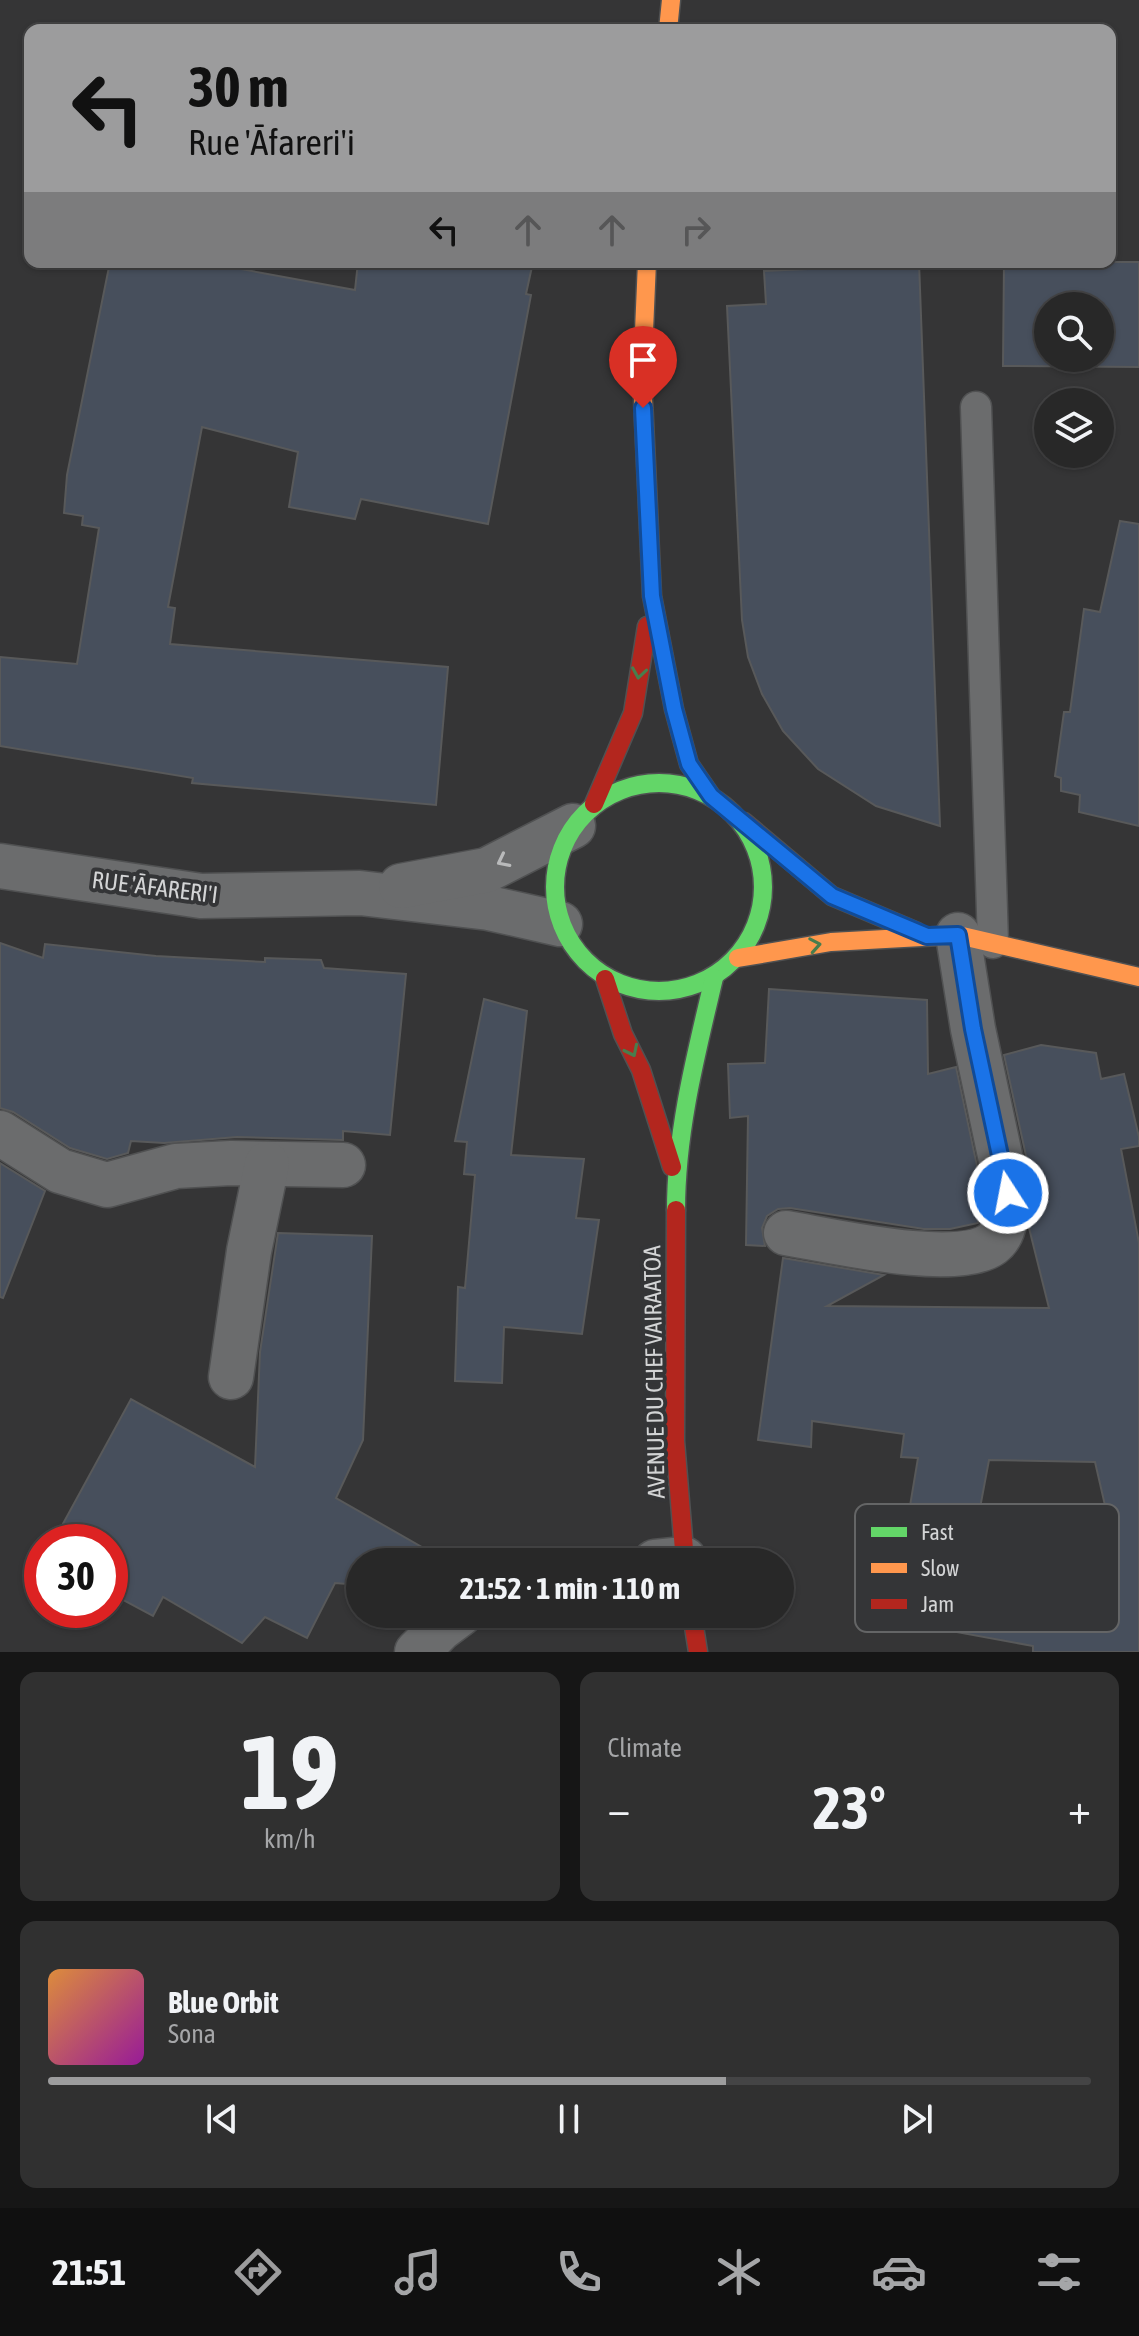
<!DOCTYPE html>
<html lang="en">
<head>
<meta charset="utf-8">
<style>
	:root { --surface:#282828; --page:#303030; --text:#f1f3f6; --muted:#a5a6a8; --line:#444445; --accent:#9c9c9d }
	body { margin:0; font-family:"Asap Condensed",sans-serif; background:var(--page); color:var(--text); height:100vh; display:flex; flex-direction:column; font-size:30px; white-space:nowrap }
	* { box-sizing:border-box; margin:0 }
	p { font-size:26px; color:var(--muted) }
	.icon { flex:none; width:44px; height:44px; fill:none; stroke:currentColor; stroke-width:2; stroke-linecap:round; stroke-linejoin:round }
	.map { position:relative; height:1652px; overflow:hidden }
	.details { display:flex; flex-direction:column; gap:20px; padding:20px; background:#161616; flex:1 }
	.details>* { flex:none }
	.hud { position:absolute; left:24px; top:24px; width:1092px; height:244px; border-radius:16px; box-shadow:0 2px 6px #0004,0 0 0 2px var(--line); background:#9c9c9d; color:#111; overflow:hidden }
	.tools { position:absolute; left:1034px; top:292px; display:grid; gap:16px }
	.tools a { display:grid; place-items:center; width:80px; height:80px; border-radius:50%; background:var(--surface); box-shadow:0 2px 6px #0004,0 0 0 2px var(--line); font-size:40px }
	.speed { position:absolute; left:24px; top:1524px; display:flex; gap:16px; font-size:40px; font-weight:700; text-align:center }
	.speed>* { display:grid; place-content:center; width:104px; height:104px; border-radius:50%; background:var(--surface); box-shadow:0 2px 6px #0004,0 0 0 2px var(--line); line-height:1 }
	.speed .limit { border:12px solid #d22; background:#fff; color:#111 }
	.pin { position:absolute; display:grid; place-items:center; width:68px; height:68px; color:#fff; margin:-82px -34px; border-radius:50% 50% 50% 0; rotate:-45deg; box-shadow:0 0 8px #0007 }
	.pin .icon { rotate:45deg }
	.me { position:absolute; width:88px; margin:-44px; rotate:349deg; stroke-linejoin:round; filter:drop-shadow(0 0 6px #0008) }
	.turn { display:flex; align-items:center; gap:28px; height:168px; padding:0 32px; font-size:36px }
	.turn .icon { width:104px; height:104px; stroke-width:2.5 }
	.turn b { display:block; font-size:56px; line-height:68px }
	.lanes { display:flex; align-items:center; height:76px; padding:0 32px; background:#0003; justify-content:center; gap:40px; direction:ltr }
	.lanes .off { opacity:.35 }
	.big { font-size:60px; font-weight:700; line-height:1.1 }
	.details .tile { flex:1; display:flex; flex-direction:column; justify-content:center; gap:12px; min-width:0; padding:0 28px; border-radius:16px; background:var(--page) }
	.details .dial { align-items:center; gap:0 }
	.dial b { font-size:104px; line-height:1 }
	.song { display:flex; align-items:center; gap:24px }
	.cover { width:96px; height:96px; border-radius:12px; background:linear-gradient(135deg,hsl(30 70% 55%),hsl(300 70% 35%)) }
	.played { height:8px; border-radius:4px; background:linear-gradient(90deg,var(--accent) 65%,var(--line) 65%) }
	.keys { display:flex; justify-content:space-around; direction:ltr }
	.heat { display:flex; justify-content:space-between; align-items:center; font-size:44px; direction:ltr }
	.details .tiles { flex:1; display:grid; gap:20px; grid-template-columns:1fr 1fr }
	.tile:last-child { grid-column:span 2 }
	.trip { position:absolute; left:346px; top:1548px; width:448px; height:80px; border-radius:40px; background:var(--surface); box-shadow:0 2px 6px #0004,0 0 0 2px var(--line); font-weight:700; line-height:80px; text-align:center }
	.dock { display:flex; height:128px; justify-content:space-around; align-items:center; background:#101010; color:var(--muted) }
	.dock .icon { width:56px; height:56px }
	.dock .on { color:var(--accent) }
	.dock b { font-size:36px; color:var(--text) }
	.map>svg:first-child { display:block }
	.building { fill:#474f5c; stroke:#58595a; stroke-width:2; fill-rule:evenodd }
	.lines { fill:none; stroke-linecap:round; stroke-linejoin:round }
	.lane-casing { stroke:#505152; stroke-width:33 }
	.street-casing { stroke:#505152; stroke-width:47 }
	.fast-casing { stroke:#505152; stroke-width:21 }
	.slow-casing { stroke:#505152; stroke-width:21 }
	.jam-casing { stroke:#505152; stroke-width:21 }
	.lane { stroke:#6b6c6d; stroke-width:30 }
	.street { stroke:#6b6c6d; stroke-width:44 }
	.fast { stroke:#63d668; stroke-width:18 }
	.slow { stroke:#ff974d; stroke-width:18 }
	.jam { stroke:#b3261e; stroke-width:18 }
	.oneway { stroke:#497d4d }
	.oneway2 { stroke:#b9babb }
	.route-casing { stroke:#114b97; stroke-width:20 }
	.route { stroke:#1a73e8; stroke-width:14 }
	.labels { text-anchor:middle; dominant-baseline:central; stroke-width:8; stroke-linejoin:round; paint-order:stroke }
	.street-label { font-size:24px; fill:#d3d4d5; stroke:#343537 }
	.key { fill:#343537; stroke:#646566; stroke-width:2 }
	.key-label { font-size:22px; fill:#d3d4d5 }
</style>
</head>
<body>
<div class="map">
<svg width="1139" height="1652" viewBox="0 0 1139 1652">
	<rect width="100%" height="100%" fill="#353536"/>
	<g class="building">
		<polygon points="110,262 203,262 355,290 358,262 533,262 526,294 531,295 488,524 361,499 355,519 289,507 298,452 202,427 168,607 175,608 170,644 448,667 436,805 192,783 193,778 0,746 0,657 77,664 99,528 82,525 83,516 64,513 67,475"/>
		<polygon points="807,262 919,262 940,826 876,806 818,769 783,731 762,694 748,657 742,620 727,306 766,304 764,271 807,269"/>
		<path d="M1004,262H1139V367L1003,366ZM1048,306H1100V358H1048Z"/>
		<polygon points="1120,521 1139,524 1139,826 1079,812 1080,795 1061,791 1061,778 1055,776 1064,712 1070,712 1084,609 1100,612"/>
		<polygon points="0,943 43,958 45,944 156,956 265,962 265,958 321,960 324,968 406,974 390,1135 343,1131 343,1140 237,1137 164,1143 131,1141 128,1153 107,1159 70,1148 13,1112 0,1108"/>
		<polygon points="769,989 927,1000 928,1074 956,1067 983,1194 978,1223 950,1229 924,1229 790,1208 778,1209 767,1216 762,1228 765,1246 746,1245 748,1116 730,1118 728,1064 765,1063"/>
		<polygon points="484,999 527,1011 511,1155 584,1159 576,1218 599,1220 582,1334 504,1327 502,1383 455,1381 458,1287 465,1288 475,1175 464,1174 467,1142 455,1141"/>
		<path d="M1041,1045L1096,1053L1101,1079L1124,1074L1139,1137V1146L1121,1149L1139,1243V1652H1033V1646L891,1620L918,1458L901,1457L904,1434L812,1421L811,1447L758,1440L783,1258L884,1275L827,1306L1049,1308L1029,1228L1033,1188L1004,1055ZM989,1460L1095,1462L1113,1540L968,1572Z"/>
		<polygon points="0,1163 45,1191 3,1298 0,1297"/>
		<polygon points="278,1233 372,1236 363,1440 336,1498 448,1562 360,1562 360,1585 335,1583 307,1638 265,1617 242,1643 163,1597 153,1616 110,1593 110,1542 53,1542 131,1399 255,1467 260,1352"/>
	</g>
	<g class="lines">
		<defs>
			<polyline id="lane" points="976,407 993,943"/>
			<g id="street">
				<polyline points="0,866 201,896 360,893 489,908 560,924"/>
				<polyline points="401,886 487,870 573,826"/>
				<polyline points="0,1133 60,1171 107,1185 176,1166 231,1163 343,1165"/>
				<path d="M786,1233C829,1240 957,1270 992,1244C1007,1233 1006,1209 1008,1193L973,1029L958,935"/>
				<polyline points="231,1377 249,1251 267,1164"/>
				<polyline points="655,1562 684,1559"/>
				<polyline points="417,1652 440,1629 460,1614"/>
			</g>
			<g id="fast">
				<circle cx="659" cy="887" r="104"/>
				<path d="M676,1210C676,1131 696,1054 714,978"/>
			</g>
			<g id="slow">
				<polyline points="668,30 671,0"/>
				<polyline points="647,262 642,377 652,596 674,709 689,764 711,796"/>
				<polyline points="738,958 831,942 958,935 1139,977"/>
			</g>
			<g id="jam">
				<polyline points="594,804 633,713 647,626"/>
				<polyline points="744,822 832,896 917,932"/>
				<polyline points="605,979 623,1034 641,1070 672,1167"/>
				<polyline points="676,1210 675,1441 685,1562"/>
				<polyline points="692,1614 698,1652"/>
			</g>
		</defs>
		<use href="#lane" class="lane-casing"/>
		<use href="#street" class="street-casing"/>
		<use href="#fast" class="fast-casing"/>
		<use href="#slow" class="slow-casing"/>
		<use href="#jam" class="jam-casing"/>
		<use href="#lane" class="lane"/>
		<use href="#street" class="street"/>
		<use href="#fast" class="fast"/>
		<use href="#slow" class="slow"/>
		<use href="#jam" class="jam"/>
	</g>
	<defs><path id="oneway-chevron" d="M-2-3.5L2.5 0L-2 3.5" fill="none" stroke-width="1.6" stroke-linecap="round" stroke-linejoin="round" transform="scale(2)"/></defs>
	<g class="oneway">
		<use href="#oneway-chevron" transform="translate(639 673) rotate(99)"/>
		<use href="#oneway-chevron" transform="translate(815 945) rotate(-10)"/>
		<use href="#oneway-chevron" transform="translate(632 1051) rotate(64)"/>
	</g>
	<use class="oneway2" href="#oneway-chevron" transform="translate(503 861) rotate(153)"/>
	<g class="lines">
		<defs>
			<polyline id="route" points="643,408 652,596 674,709 689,764 711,796 832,896 927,936 958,935 973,1029 1008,1193"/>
		</defs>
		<use href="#route" class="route-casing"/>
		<use href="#route" class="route"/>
	</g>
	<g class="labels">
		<g class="street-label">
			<text transform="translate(155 887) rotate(7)">RUE 'ĀFARERI'I</text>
			<text transform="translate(654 1372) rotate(-91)">AVENUE DU CHEF VAIRAATOA</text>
		</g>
	</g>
	<rect x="855" y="1504" width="264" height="128" rx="12" class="key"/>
	<rect x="871" y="1527" width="36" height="10" fill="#63d668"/>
	<rect x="871" y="1563" width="36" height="10" fill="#ff974d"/>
	<rect x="871" y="1599" width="36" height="10" fill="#b3261e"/>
	<g class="key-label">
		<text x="921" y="1540">Fast</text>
		<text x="921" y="1576">Slow</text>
		<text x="921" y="1612">Jam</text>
	</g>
</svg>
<div class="tools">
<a><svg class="icon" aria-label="search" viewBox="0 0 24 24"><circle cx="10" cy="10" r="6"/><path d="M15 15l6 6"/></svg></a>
<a><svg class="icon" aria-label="layers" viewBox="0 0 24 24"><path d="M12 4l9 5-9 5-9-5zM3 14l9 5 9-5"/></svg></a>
</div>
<div class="speed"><div class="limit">30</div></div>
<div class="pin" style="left:643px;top:408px;background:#d93025"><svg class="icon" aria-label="arrive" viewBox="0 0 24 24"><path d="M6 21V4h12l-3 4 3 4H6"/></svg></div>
<svg class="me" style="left:1008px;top:1193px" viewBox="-20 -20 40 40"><circle r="17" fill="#1a73e8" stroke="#fff" stroke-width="3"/><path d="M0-11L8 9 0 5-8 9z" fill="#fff"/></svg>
<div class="trip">21:52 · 1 min · 110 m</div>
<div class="hud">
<div class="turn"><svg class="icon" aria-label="left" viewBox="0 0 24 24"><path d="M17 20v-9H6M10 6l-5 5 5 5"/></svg><div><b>30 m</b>Rue 'Āfareri'i</div></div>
<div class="lanes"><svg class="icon" aria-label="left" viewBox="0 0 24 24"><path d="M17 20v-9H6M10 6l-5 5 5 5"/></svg><svg class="icon off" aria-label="ahead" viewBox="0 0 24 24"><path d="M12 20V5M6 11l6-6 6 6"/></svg><svg class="icon off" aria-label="ahead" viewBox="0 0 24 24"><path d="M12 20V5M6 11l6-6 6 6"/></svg><svg class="icon off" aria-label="right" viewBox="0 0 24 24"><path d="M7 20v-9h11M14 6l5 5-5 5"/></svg></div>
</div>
</div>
<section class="details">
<div class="tiles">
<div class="tile dial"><b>19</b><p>km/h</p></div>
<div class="tile"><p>Climate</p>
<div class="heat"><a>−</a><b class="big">23°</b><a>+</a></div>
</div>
<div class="tile">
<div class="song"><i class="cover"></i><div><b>Blue Orbit</b><p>Sona</p></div></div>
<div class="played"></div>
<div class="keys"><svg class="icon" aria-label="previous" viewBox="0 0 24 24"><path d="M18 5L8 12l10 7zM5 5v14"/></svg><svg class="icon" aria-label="pause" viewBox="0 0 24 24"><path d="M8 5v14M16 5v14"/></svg><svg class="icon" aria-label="next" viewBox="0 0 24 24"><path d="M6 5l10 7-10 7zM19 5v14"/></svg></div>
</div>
</div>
</section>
<nav class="dock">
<b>21:51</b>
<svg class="icon on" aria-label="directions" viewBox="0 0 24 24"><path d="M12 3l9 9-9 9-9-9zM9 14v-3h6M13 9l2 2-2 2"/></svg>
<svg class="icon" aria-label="music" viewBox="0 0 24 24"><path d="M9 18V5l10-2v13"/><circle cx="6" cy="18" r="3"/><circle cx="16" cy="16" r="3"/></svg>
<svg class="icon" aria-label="phone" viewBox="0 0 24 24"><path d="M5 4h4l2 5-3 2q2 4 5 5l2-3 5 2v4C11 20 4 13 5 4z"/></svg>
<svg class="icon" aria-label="climate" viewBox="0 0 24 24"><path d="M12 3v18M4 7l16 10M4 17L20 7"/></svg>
<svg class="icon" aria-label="car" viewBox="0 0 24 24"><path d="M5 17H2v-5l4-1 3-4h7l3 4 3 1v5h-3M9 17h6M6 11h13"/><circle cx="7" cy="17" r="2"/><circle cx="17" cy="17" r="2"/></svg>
<svg class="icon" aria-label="filters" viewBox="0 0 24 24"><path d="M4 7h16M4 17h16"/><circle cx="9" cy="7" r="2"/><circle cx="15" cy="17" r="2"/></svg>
</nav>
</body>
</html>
